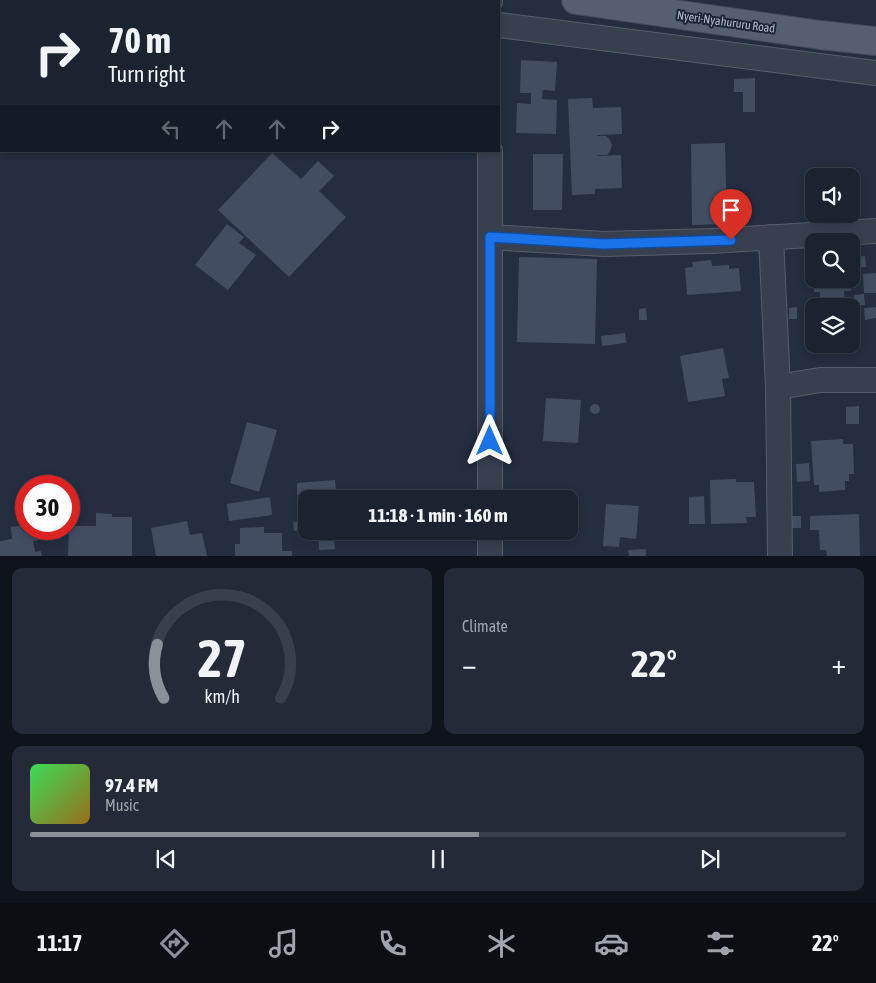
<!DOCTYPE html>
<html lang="en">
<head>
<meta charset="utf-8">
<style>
	:root { --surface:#1b2230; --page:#242a38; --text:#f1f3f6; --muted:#a0a4ab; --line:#393f4c; --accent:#8c9099 }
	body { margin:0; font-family:"Asap Condensed",sans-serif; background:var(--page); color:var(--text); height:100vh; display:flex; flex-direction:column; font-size:19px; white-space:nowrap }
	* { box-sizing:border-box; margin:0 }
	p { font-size:16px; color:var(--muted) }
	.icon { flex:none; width:28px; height:28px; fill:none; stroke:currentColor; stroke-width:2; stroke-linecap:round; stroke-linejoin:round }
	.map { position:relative; height:556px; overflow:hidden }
	.panel { display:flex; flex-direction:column; gap:12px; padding:12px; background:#0f131a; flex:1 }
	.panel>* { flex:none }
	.banner { position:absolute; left:0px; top:0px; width:500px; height:152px; box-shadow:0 2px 8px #0003,0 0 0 1px var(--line); background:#1b2230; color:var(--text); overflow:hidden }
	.fabs { position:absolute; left:805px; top:168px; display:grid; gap:10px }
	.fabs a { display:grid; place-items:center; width:55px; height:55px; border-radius:10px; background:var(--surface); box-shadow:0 2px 8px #0003,0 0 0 1px var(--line); font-size:25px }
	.speed { position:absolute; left:15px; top:475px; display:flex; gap:10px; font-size:25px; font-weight:700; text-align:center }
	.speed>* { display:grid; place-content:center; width:65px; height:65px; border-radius:50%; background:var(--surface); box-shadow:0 2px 8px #0003,0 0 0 1px var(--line); line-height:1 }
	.speed .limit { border:8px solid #d22; background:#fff; color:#111 }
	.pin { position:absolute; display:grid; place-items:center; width:42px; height:42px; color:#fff; margin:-51px -21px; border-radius:50% 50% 50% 0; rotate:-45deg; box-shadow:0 0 5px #0007 }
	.pin .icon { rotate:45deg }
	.me { position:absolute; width:55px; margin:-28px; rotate:0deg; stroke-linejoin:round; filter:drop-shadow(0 0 4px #0008) }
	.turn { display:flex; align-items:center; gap:18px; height:105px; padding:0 25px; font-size:22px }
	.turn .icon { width:65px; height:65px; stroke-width:2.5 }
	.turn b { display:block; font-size:35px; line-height:42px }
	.lanes { display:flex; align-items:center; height:48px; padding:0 25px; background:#0003; justify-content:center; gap:25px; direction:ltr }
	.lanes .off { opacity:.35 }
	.big { font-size:38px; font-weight:700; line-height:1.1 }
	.panel .tile { flex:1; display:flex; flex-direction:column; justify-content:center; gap:8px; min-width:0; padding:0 18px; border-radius:10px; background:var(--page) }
	.panel .dial { align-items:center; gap:0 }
	.dial svg { height:130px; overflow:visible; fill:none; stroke:var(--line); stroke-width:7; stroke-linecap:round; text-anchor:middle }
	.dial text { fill:var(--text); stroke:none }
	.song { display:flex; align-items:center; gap:15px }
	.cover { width:60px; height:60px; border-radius:8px; background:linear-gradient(135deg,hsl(130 70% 55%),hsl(40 70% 35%)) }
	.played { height:5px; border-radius:2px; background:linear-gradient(90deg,var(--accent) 55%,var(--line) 55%) }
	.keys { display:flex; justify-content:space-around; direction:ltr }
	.heat { display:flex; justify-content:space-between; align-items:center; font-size:28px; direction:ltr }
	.panel .tiles { flex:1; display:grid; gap:12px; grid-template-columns:1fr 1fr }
	.tile:last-child { grid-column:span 2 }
	.trip { position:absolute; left:298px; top:490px; width:280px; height:50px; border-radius:10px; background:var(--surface); box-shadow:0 2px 8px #0003,0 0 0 1px var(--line); font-weight:700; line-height:50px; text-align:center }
	.tabs { display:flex; height:80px; justify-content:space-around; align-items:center; background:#0b0e13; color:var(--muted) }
	.tabs .icon { width:35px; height:35px }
	.tabs .selected { color:var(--accent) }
	.tabs b { font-size:22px; color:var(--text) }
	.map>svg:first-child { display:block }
	.building { fill:#424d62 }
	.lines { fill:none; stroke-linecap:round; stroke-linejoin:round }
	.minor-casing { stroke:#565e6e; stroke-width:26 }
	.major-casing { stroke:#414959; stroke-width:30 }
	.minor { stroke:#384050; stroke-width:24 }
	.major { stroke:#565f70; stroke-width:28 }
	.route-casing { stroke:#114b97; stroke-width:12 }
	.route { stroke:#1a73e8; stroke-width:9 }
	.labels { text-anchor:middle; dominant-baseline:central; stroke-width:4; stroke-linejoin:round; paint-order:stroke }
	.street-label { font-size:12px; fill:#b4bbcb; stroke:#1d2535 }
</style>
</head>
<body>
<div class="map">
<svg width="876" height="556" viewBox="0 0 876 556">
	<rect width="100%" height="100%" fill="#242e40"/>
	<g class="building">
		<polygon points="521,60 557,62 555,91 543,90 542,99 557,100 556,134 516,133 517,103 531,104 531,93 520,93"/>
		<polygon points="755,78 755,112 743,112 743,92 734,92 734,79"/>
		<polygon points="592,98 593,108 621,107 622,134 597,135 597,136 606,136 610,140 612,145 610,151 607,155 598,155 598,156 621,155 622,188 595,189 595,194 572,195 568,99"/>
		<polygon points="725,143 727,224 692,225 691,144"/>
		<polygon points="272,153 301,179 318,161 334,176 319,191 346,217 289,277 218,210"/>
		<polygon points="533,154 563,154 562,210 533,210"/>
		<polygon points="227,224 244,237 239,243 256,255 228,290 195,265"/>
		<polygon points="865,256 866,267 855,268 854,257"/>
		<polygon points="519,257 597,259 595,344 517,342"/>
		<polygon points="711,260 712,266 729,265 729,269 739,268 741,291 687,295 685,268 693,267 692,262"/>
		<polygon points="876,273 876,293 864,293 863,274"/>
		<polygon points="814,279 851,279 851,291 844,291 845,304 820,304 820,292 814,292"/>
		<polygon points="864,294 865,305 855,306 854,295"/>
		<polygon points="797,307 797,319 789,319 789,308"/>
		<polygon points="876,307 876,318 865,320 864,308"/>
		<polygon points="646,308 647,320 639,320 639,309"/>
		<polygon points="625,333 626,343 602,346 601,336"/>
		<polygon points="818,344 843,344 843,348 833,349 833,346 818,347"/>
		<polygon points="723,348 729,378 722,379 725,396 688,402 680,356"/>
		<polygon points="546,398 581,400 578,443 543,441"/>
		<circle cx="595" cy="409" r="5"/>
		<polygon points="859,406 859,424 846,424 846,407"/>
		<polygon points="247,422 277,430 259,492 230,483"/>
		<polygon points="843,439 843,444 853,444 854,474 849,474 849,481 845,481 845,490 819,492 819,485 814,485 811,441"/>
		<polygon points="809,463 810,481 797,482 796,464"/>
		<polygon points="736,479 736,482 754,482 756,517 746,517 747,523 711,524 710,480"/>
		<polygon points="335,480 336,493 297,495 297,483"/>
		<polygon points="704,496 705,524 689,524 689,497"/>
		<polygon points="270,497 272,515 229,521 227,504"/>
		<polygon points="606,504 639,506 636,539 620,537 619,547 603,546"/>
		<polygon points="96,513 112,514 112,517 132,517 132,556 68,556 69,526 96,526"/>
		<polygon points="859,514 860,556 827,556 826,550 820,550 819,530 810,530 810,516"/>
		<rect x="790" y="516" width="11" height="12"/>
		<polygon points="26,520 26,529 43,529 44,539 33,541 35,552 41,551 42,556 0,556 0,541 12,539 11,527 24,525 24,521"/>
		<polygon points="306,520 306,529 294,531 293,522"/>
		<polygon points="187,521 190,535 202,533 207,556 156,556 151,528"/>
		<polygon points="264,527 264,533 282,533 282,551 292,551 292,556 235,556 235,544 240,544 240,528"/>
		<polygon points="318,531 333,531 335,549 319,550"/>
		<polygon points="646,549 646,556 629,556 628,550"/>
	</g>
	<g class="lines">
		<defs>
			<g id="minor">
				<polyline points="490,1 490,0"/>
				<polyline points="499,25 876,73"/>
				<polyline points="490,237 604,244 711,241 876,231"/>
				<polyline points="771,237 778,387 780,556"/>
				<polyline points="778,387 820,380 876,380"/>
				<polyline points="490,499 490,151"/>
				<polyline points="490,531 490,556"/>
			</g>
			<polyline id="major" points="576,0 820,35 876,41"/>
		</defs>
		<use href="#minor" class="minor-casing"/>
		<use href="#major" class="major-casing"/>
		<use href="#minor" class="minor"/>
		<use href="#major" class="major"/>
	</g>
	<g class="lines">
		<defs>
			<polyline id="route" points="490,441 490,237 604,244 731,240"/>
		</defs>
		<use href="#route" class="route-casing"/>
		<use href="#route" class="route"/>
	</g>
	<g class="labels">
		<g class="street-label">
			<text transform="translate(726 22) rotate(8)">Nyeri-Nyahururu Road</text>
		</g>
	</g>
</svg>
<div class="fabs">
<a><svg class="icon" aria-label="sound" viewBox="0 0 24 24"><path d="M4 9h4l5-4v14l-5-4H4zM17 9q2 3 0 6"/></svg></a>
<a><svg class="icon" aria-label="search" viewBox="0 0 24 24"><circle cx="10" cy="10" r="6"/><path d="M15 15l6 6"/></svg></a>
<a><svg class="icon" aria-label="layers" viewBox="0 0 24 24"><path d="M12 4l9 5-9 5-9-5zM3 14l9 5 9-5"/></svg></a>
</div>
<div class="speed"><div class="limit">30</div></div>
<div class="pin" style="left:731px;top:240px;background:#d93025"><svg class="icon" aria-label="arrive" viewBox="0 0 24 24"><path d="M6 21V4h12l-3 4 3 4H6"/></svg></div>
<svg class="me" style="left:490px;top:441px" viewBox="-20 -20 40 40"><path d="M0-17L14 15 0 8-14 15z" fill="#1a73e8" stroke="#fff" stroke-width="4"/></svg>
<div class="trip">11:18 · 1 min · 160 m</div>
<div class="banner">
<div class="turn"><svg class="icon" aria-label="right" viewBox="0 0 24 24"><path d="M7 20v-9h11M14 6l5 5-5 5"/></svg><div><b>70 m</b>Turn right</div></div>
<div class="lanes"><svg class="icon off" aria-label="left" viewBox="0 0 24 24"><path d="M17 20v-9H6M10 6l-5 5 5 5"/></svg><svg class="icon off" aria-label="ahead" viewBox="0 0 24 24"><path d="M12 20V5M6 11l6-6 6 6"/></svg><svg class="icon off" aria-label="ahead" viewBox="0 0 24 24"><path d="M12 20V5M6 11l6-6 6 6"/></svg><svg class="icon" aria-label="right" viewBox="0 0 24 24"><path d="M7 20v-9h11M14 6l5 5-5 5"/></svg></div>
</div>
</div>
<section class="panel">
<div class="tiles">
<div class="tile dial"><svg viewBox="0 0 100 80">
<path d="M14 69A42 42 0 1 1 86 69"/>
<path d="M14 69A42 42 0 0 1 10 36" stroke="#8c9099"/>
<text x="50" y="56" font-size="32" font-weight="700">27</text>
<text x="50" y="72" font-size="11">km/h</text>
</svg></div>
<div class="tile"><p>Climate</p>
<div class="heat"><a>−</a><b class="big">22°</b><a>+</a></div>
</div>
<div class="tile">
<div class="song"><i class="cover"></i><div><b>97.4 FM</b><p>Music</p></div></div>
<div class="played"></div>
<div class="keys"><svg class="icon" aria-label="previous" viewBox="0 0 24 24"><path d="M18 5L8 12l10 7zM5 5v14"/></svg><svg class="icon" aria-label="pause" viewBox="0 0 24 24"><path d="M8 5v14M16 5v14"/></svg><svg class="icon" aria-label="next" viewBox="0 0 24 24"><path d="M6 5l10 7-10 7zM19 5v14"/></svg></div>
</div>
</div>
</section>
<nav class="tabs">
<b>11:17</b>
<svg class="icon selected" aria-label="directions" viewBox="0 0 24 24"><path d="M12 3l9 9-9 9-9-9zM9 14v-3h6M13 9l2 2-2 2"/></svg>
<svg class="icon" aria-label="music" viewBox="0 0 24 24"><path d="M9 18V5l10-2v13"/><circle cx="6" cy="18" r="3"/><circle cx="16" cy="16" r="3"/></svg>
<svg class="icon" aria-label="phone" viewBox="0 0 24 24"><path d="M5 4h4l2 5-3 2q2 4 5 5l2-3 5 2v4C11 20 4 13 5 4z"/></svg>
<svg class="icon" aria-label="climate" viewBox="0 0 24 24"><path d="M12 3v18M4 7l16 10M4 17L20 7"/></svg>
<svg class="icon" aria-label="car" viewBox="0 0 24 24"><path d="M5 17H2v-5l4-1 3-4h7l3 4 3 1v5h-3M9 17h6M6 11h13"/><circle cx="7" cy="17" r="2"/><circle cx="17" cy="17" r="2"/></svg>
<svg class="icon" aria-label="filters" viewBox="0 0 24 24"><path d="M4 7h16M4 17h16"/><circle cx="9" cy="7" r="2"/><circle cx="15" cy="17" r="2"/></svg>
<b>22°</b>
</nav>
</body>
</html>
